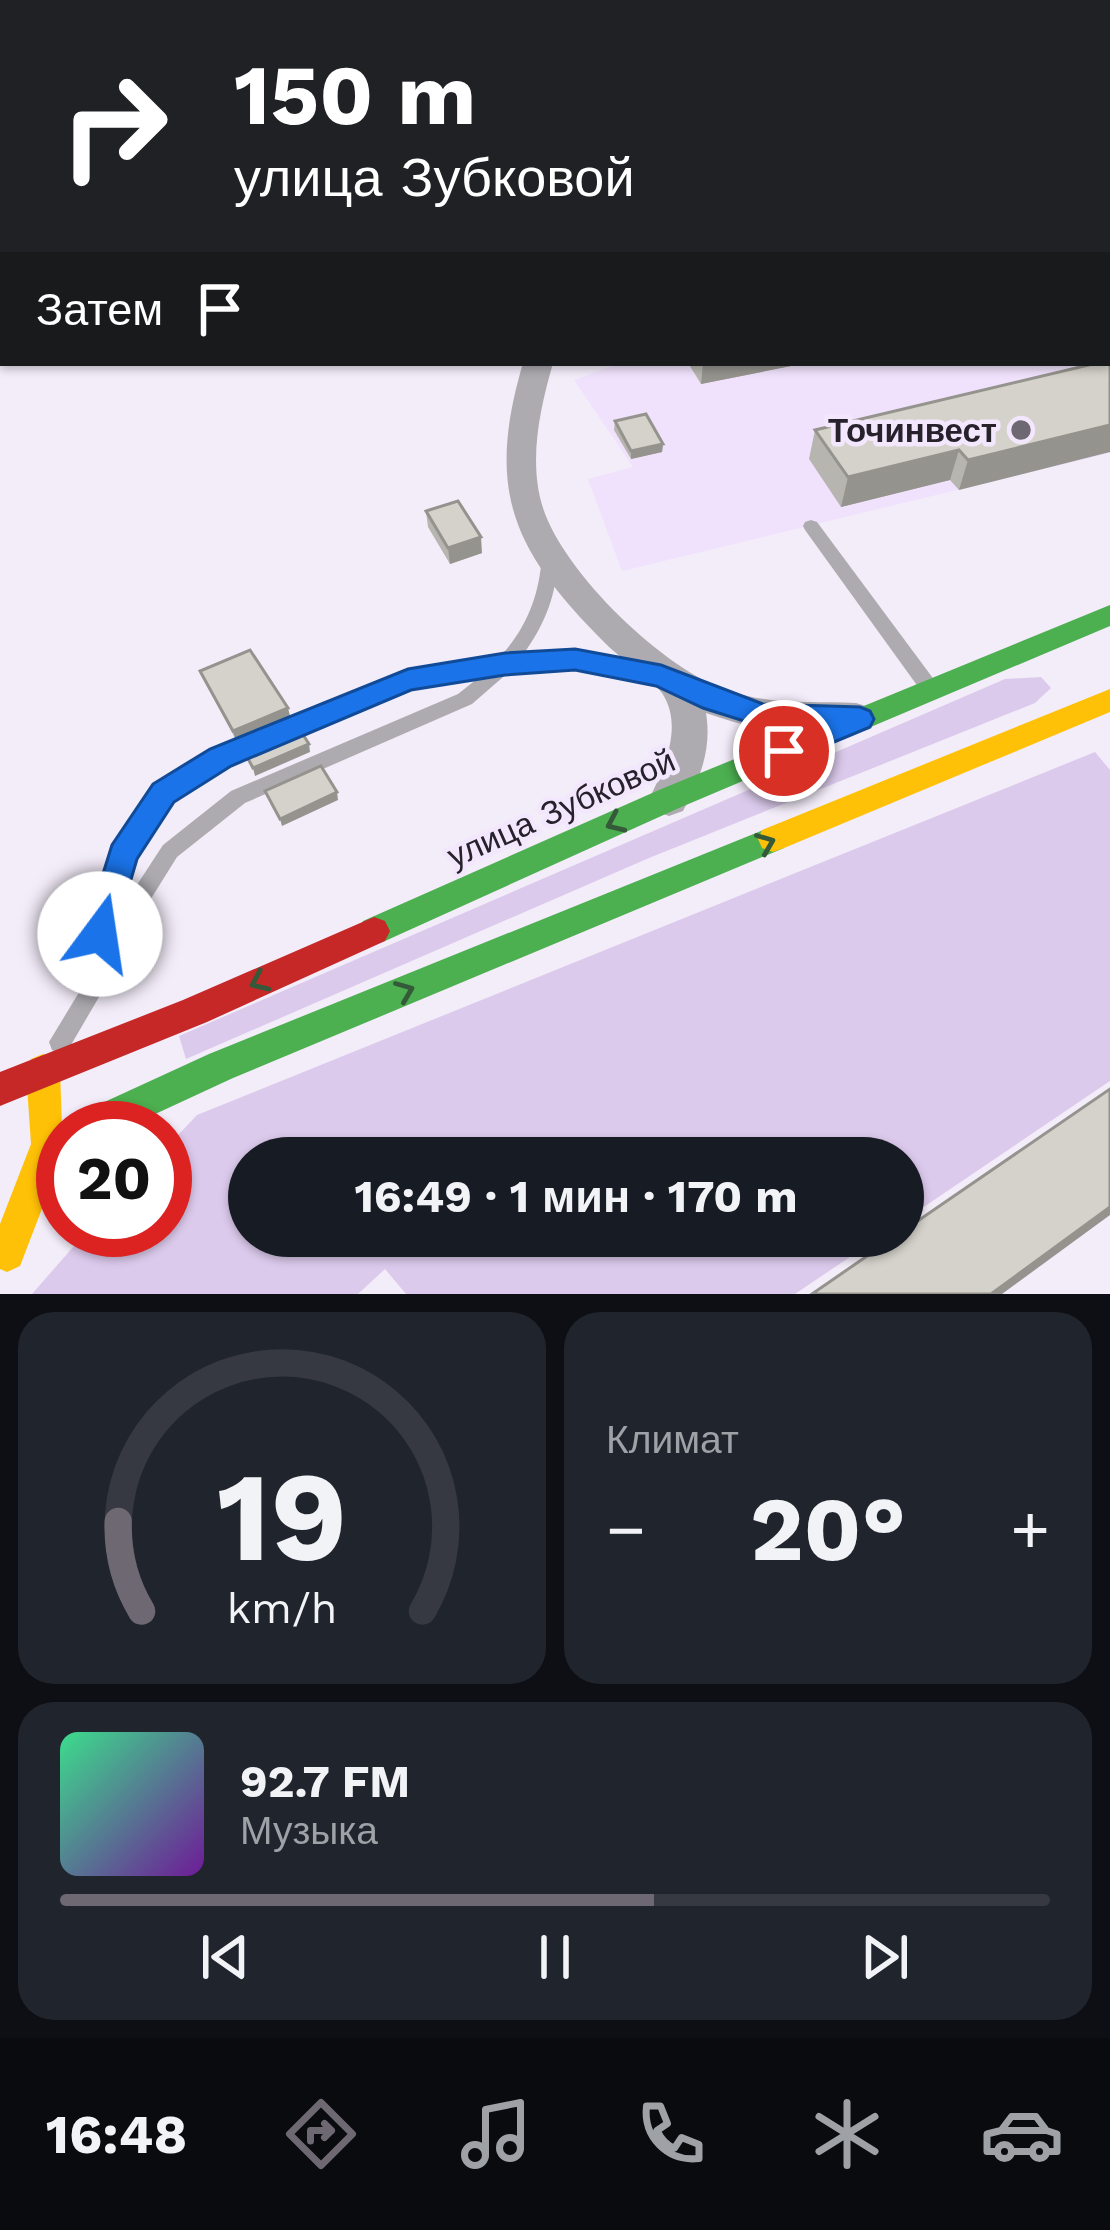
<!DOCTYPE html>
<html lang="ru">
<head>
<meta charset="utf-8">
<style>
	:root { --surface:#171b24; --page:#20242c; --text:#f1f3f6; --muted:#9ea1a6; --line:#363941; --accent:#6e6873 }
	body { margin:0; font-family:"Work Sans",sans-serif; background:var(--page); color:var(--text); height:100vh; display:flex; flex-direction:column; font-size:45px; white-space:nowrap }
	* { box-sizing:border-box; margin:0 }
	p { font-size:39px; color:var(--muted) }
	.icon { flex:none; width:66px; height:66px; fill:none; stroke:currentColor; stroke-width:2; stroke-linecap:round; stroke-linejoin:round }
	.map { position:relative; height:1294px; overflow:hidden }
	.drawer { display:flex; flex-direction:column; gap:18px; padding:18px; background:#0d0f14; flex:1 }
	.drawer>* { flex:none }
	.top-card { position:absolute; left:0px; top:0px; width:1110px; height:366px; box-shadow:0 3px 9px #0004; background:#202124; color:#fff; overflow:hidden }
	.speed { position:absolute; left:36px; top:1101px; display:flex; gap:24px; font-size:60px; font-weight:700; text-align:center }
	.speed>* { display:grid; place-content:center; width:156px; height:156px; border-radius:50%; background:var(--surface); box-shadow:0 3px 9px #0004; line-height:1 }
	.speed .limit { border:18px solid #d22; background:#fff; color:#111 }
	.pin { position:absolute; display:grid; place-items:center; width:102px; height:102px; color:#fff; margin:-51px; border:6px solid #fff; border-radius:50%; box-shadow:0 3px 12px #0007 }
	.me { position:absolute; width:132px; margin:-66px; rotate:14deg; stroke-linejoin:round; filter:drop-shadow(0 0 9px #0008) }
	.turn { display:flex; align-items:center; gap:42px; height:252px; padding:0 36px; font-size:54px }
	.turn .icon { width:156px; height:156px; stroke-width:2.5 }
	.turn b { display:block; font-size:84px; line-height:102px }
	.then { display:flex; align-items:center; height:114px; padding:0 36px; background:#0003; gap:24px; font-size:45px }
	.big { font-size:90px; font-weight:700; line-height:1.1 }
	.drawer .tile { flex:1; display:flex; flex-direction:column; justify-content:center; gap:18px; min-width:0; padding:0 42px; border-radius:36px; background:var(--page) }
	.drawer .dial { align-items:center; gap:0 }
	.dial svg { height:312px; overflow:visible; fill:none; stroke:var(--line); stroke-width:7; stroke-linecap:round; text-anchor:middle }
	.dial text { fill:var(--text); stroke:none }
	.song { display:flex; align-items:center; gap:36px }
	.cover { width:144px; height:144px; border-radius:18px; background:linear-gradient(135deg,hsl(150 70% 55%),hsl(280 70% 35%)) }
	.played { height:12px; border-radius:6px; background:linear-gradient(90deg,var(--accent) 60%,var(--line) 60%) }
	.keys { display:flex; justify-content:space-around; direction:ltr }
	.heat { display:flex; justify-content:space-between; align-items:center; font-size:66px; direction:ltr }
	.drawer .tiles { flex:1; display:grid; gap:18px; grid-template-columns:1fr 1fr }
	.tile:last-child { grid-column:span 2 }
	.trip { position:absolute; left:228px; top:1137px; width:696px; height:120px; border-radius:60px; background:var(--surface); box-shadow:0 3px 9px #0004; font-weight:700; line-height:120px; text-align:center }
	.tab-bar { display:flex; height:192px; justify-content:space-around; align-items:center; background:#090b0e; color:var(--muted) }
	.tab-bar .icon { width:84px; height:84px }
	.tab-bar .active { color:var(--accent) }
	.tab-bar b { font-size:54px; color:var(--text) }
	.map>svg:first-child { display:block }
	.built { fill:#f0e2fc }
	.green { fill:#dccaec }
	.lines { fill:none; stroke-linecap:round; stroke-linejoin:round }
	.lane { fill:#adabb0; fill-rule:evenodd }
	.street { fill:#adabb0; fill-rule:evenodd }
	.fast { fill:#4caf50; fill-rule:evenodd }
	.slow { fill:#ffc107; fill-rule:evenodd }
	.jam { fill:#c62828; fill-rule:evenodd }
	.wall { fill:#b7b5af }
	.shaded-wall { fill:#95938e }
	.building { fill:#d5d2cb; stroke:#95938e; stroke-width:3 }
	.oneway { stroke:#355a3a }
	.route { fill:#1a73e8; stroke:#114b97; stroke-width:3 }
	.poi-dot { fill:#6e6873; stroke:#f3e7fe; stroke-width:4.5 }
	.labels { text-anchor:middle; dominant-baseline:central; stroke-width:9; stroke-linejoin:round; paint-order:stroke }
	.poi-label { font-size:33px; font-weight:bold; fill:#26212b; stroke:#f3e7fe; text-anchor:end }
	.street-label { font-size:33px; fill:#26212b; stroke:#f3e7fe }
</style>
</head>
<body>
<div class="map">
<svg width="1110" height="1294" viewBox="0 0 1110 1294">
	<rect width="100%" height="100%" fill="#f3ecf9"/>
	<polygon class="built" points="445,0 1110,0 1110,453 622,571 588,479 633,467 574,380 620,363 1107,363 1107,3"/>
	<g class="green">
		<polygon points="1041,677 1051,688 1035,703 649,858 186,1059 179,1036 1005,679"/>
		<polygon points="1095,752 1110,770 1110,1081 903,1221 903,1158 249,1158 249,1236 881,1236 795,1294 406,1294 385,1269 358,1294 32,1294 88,1230 165,1230 165,1149 197,1115"/>
	</g>
	<g class="lines">
		<g class="lane">
			<polygon points="267,0 277,0 279,3 269,3"/>
			<rect x="0" y="176" width="3" height="8"/>
			<polygon points="811,520 817,522 938,685 940,690 938,695 924,695 805,530 803,526 805,522"/>
			<path d="M550,550L558,556C557,594 545,625 522,656L575,653L662,669L668,671L671,676L668,681L662,683L575,667L510,671L472,704L245,803L177,857L109,966L104,968L99,997L68,1050L60,1053L52,1050L49,1042L78,994L96,901L112,854L157,787L214,752L402,675L499,658C527,628 539,596 542,556ZM482,675L458,694L231,791L163,845L112,923L131,858L171,799L228,764L410,687Z"/>
		</g>
		<g class="street">
			<polygon points="398,0 420,0 421,3 399,3"/>
			<path d="M523,363H553C540,409 528,461 543,508C564,573 664,670 729,691C771,705 812,701 856,703L869,707L875,718L869,729C819,745 754,730 706,713C712,750 700,778 683,811L669,816L655,811L649,799C664,769 684,726 662,693C649,675 622,660 606,644C513,551 485,492 523,363Z"/>
		</g>
		<g class="fast">
			<polygon points="1110,605 1110,626 679,808 385,941 374,945 363,941 358,931 363,921 659,790"/>
			<polygon points="773,826 784,830 788,839 784,848 233,1078 125,1128 68,1128 74,1116 209,1054"/>
		</g>
		<g class="slow">
			<polygon points="1110,689 1110,712 784,848 773,852 762,848 758,839 762,830"/>
			<polygon points="43,1054 55,1059 60,1071 63,1154 20,1266 7,1272 0,1269 0,1224 31,1144 26,1071 31,1059"/>
		</g>
		<polygon class="jam" points="374,917 385,921 390,931 385,941 207,1022 0,1106 0,1072 183,1000"/>
	</g>
	<g class="wall">
		<polygon points="96,0 228,0 229,3 97,3"/>
		<polygon points="846,0 928,0 931,3 849,3"/>
		<polygon points="1107,160 1110,162 1110,255 1107,253"/>
		<polygon points="688,363 806,363 701,384"/>
		<polygon points="1097,363 959,490 950,480 841,507 809,459 815,430"/>
		<polygon points="615,421 663,444 662,452 631,459 614,430"/>
		<polygon points="426,511 482,553 450,564 428,527"/>
		<polygon points="200,671 290,716 235,738"/>
	</g>
	<g class="shaded-wall">
		<polygon points="197,0 228,0 229,3 194,3"/>
		<polygon points="703,363 806,363 701,384"/>
		<polygon points="1110,425 1110,452 959,490 968,460"/>
		<polygon points="663,444 662,452 631,459 631,451"/>
		<polygon points="959,450 950,480 841,507 848,477"/>
		<polygon points="481,537 482,553 450,564 448,548"/>
		<polygon points="288,708 290,716 235,738 233,731"/>
		<polygon points="309,744 310,752 255,776 253,768"/>
		<polygon points="337,792 338,800 282,826 280,819"/>
		<polygon points="1110,1207 1110,1215 1002,1294 991,1294"/>
	</g>
	<g class="building">
		<polygon points="160,0 197,0 194,3"/>
		<polygon points="460,0 531,0 531,1 462,3"/>
		<polygon points="670,0 772,0 770,3 668,3"/>
		<polygon points="879,0 928,0 931,3 882,3"/>
		<polygon points="1107,160 1110,162 1110,216 1107,214"/>
		<polygon points="1097,363 1107,363 1110,366 1110,425 968,460 959,450 848,477 815,430"/>
		<polygon points="646,414 663,444 631,451 615,421"/>
		<polygon points="458,501 481,537 448,548 426,511"/>
		<polygon points="250,650 288,708 233,731 200,671"/>
		<polygon points="300,730 309,744 253,768 245,753"/>
		<polygon points="321,766 337,792 280,819 265,791"/>
		<polygon points="1110,1089 1110,1207 991,1294 812,1294 896,1236 903,1236 903,1231"/>
	</g>
	<defs><path id="oneway-chevron" d="M-2-3.5L2.5 0L-2 3.5" fill="none" stroke-width="1.6" stroke-linecap="round" stroke-linejoin="round" transform="scale(3)"/></defs>
	<g class="oneway">
		<use href="#oneway-chevron" transform="translate(615 823) rotate(156)"/>
		<use href="#oneway-chevron" transform="translate(766 843) rotate(-22)"/>
		<use href="#oneway-chevron" transform="translate(259 982) rotate(156)"/>
		<use href="#oneway-chevron" transform="translate(405 991) rotate(-22)"/>
	</g>
	<polygon class="route" points="575,649 661,665 763,704 860,707 870,711 874,719 870,727 784,763 773,759 769,751 773,743 807,729 763,727 703,708 656,686 575,670 505,675 411,690 231,766 174,802 137,859 112,944 100,949 89,944 84,934 112,845 153,784 210,749 408,669 505,653"/>
	<circle class="poi-dot" cx="1021" cy="430" r="12"/>
	<g class="labels">
		<g class="poi-label">
			<text x="997" y="430">Точинвест</text>
		</g>
		<g class="street-label">
			<text transform="translate(561 808) rotate(-24)">улица Зубковой</text>
		</g>
	</g>
</svg>
<div class="speed"><div class="limit">20</div></div>
<div class="pin" style="left:784px;top:751px;background:#d93025"><svg class="icon" aria-label="arrive" viewBox="0 0 24 24"><path d="M6 21V4h12l-3 4 3 4H6"/></svg></div>
<svg class="me" style="left:100px;top:934px" viewBox="-20 -20 40 40"><circle r="19" fill="#fff"/><path d="M0-13L10 11 0 6-10 11z" fill="#1a73e8"/></svg>
<div class="trip">16:49 · 1 мин · 170 m</div>
<div class="top-card">
<div class="turn"><svg class="icon" aria-label="right" viewBox="0 0 24 24"><path d="M7 20v-9h11M14 6l5 5-5 5"/></svg><div><b>150 m</b>улица Зубковой</div></div>
<div class="then">Затем<svg class="icon" aria-label="arrive" viewBox="0 0 24 24"><path d="M6 21V4h12l-3 4 3 4H6"/></svg></div>
</div>
</div>
<section class="drawer">
<div class="tiles">
<div class="tile dial"><svg viewBox="0 0 100 80">
<path d="M14 69A42 42 0 1 1 86 69"/>
<path d="M14 69A42 42 0 0 1 8 46" stroke="#6e6873"/>
<text x="50" y="56" font-size="32" font-weight="700">19</text>
<text x="50" y="72" font-size="11">km/h</text>
</svg></div>
<div class="tile"><p>Климат</p>
<div class="heat"><a>−</a><b class="big">20°</b><a>+</a></div>
</div>
<div class="tile">
<div class="song"><i class="cover"></i><div><b>92.7 FM</b><p>Музыка</p></div></div>
<div class="played"></div>
<div class="keys"><svg class="icon" aria-label="previous" viewBox="0 0 24 24"><path d="M18 5L8 12l10 7zM5 5v14"/></svg><svg class="icon" aria-label="pause" viewBox="0 0 24 24"><path d="M8 5v14M16 5v14"/></svg><svg class="icon" aria-label="next" viewBox="0 0 24 24"><path d="M6 5l10 7-10 7zM19 5v14"/></svg></div>
</div>
</div>
</section>
<nav class="tab-bar">
<b>16:48</b>
<svg class="icon active" aria-label="directions" viewBox="0 0 24 24"><path d="M12 3l9 9-9 9-9-9zM9 14v-3h6M13 9l2 2-2 2"/></svg>
<svg class="icon" aria-label="music" viewBox="0 0 24 24"><path d="M9 18V5l10-2v13"/><circle cx="6" cy="18" r="3"/><circle cx="16" cy="16" r="3"/></svg>
<svg class="icon" aria-label="phone" viewBox="0 0 24 24"><path d="M5 4h4l2 5-3 2q2 4 5 5l2-3 5 2v4C11 20 4 13 5 4z"/></svg>
<svg class="icon" aria-label="climate" viewBox="0 0 24 24"><path d="M12 3v18M4 7l16 10M4 17L20 7"/></svg>
<svg class="icon" aria-label="car" viewBox="0 0 24 24"><path d="M5 17H2v-5l4-1 3-4h7l3 4 3 1v5h-3M9 17h6M6 11h13"/><circle cx="7" cy="17" r="2"/><circle cx="17" cy="17" r="2"/></svg>
</nav>
</body>
</html>
